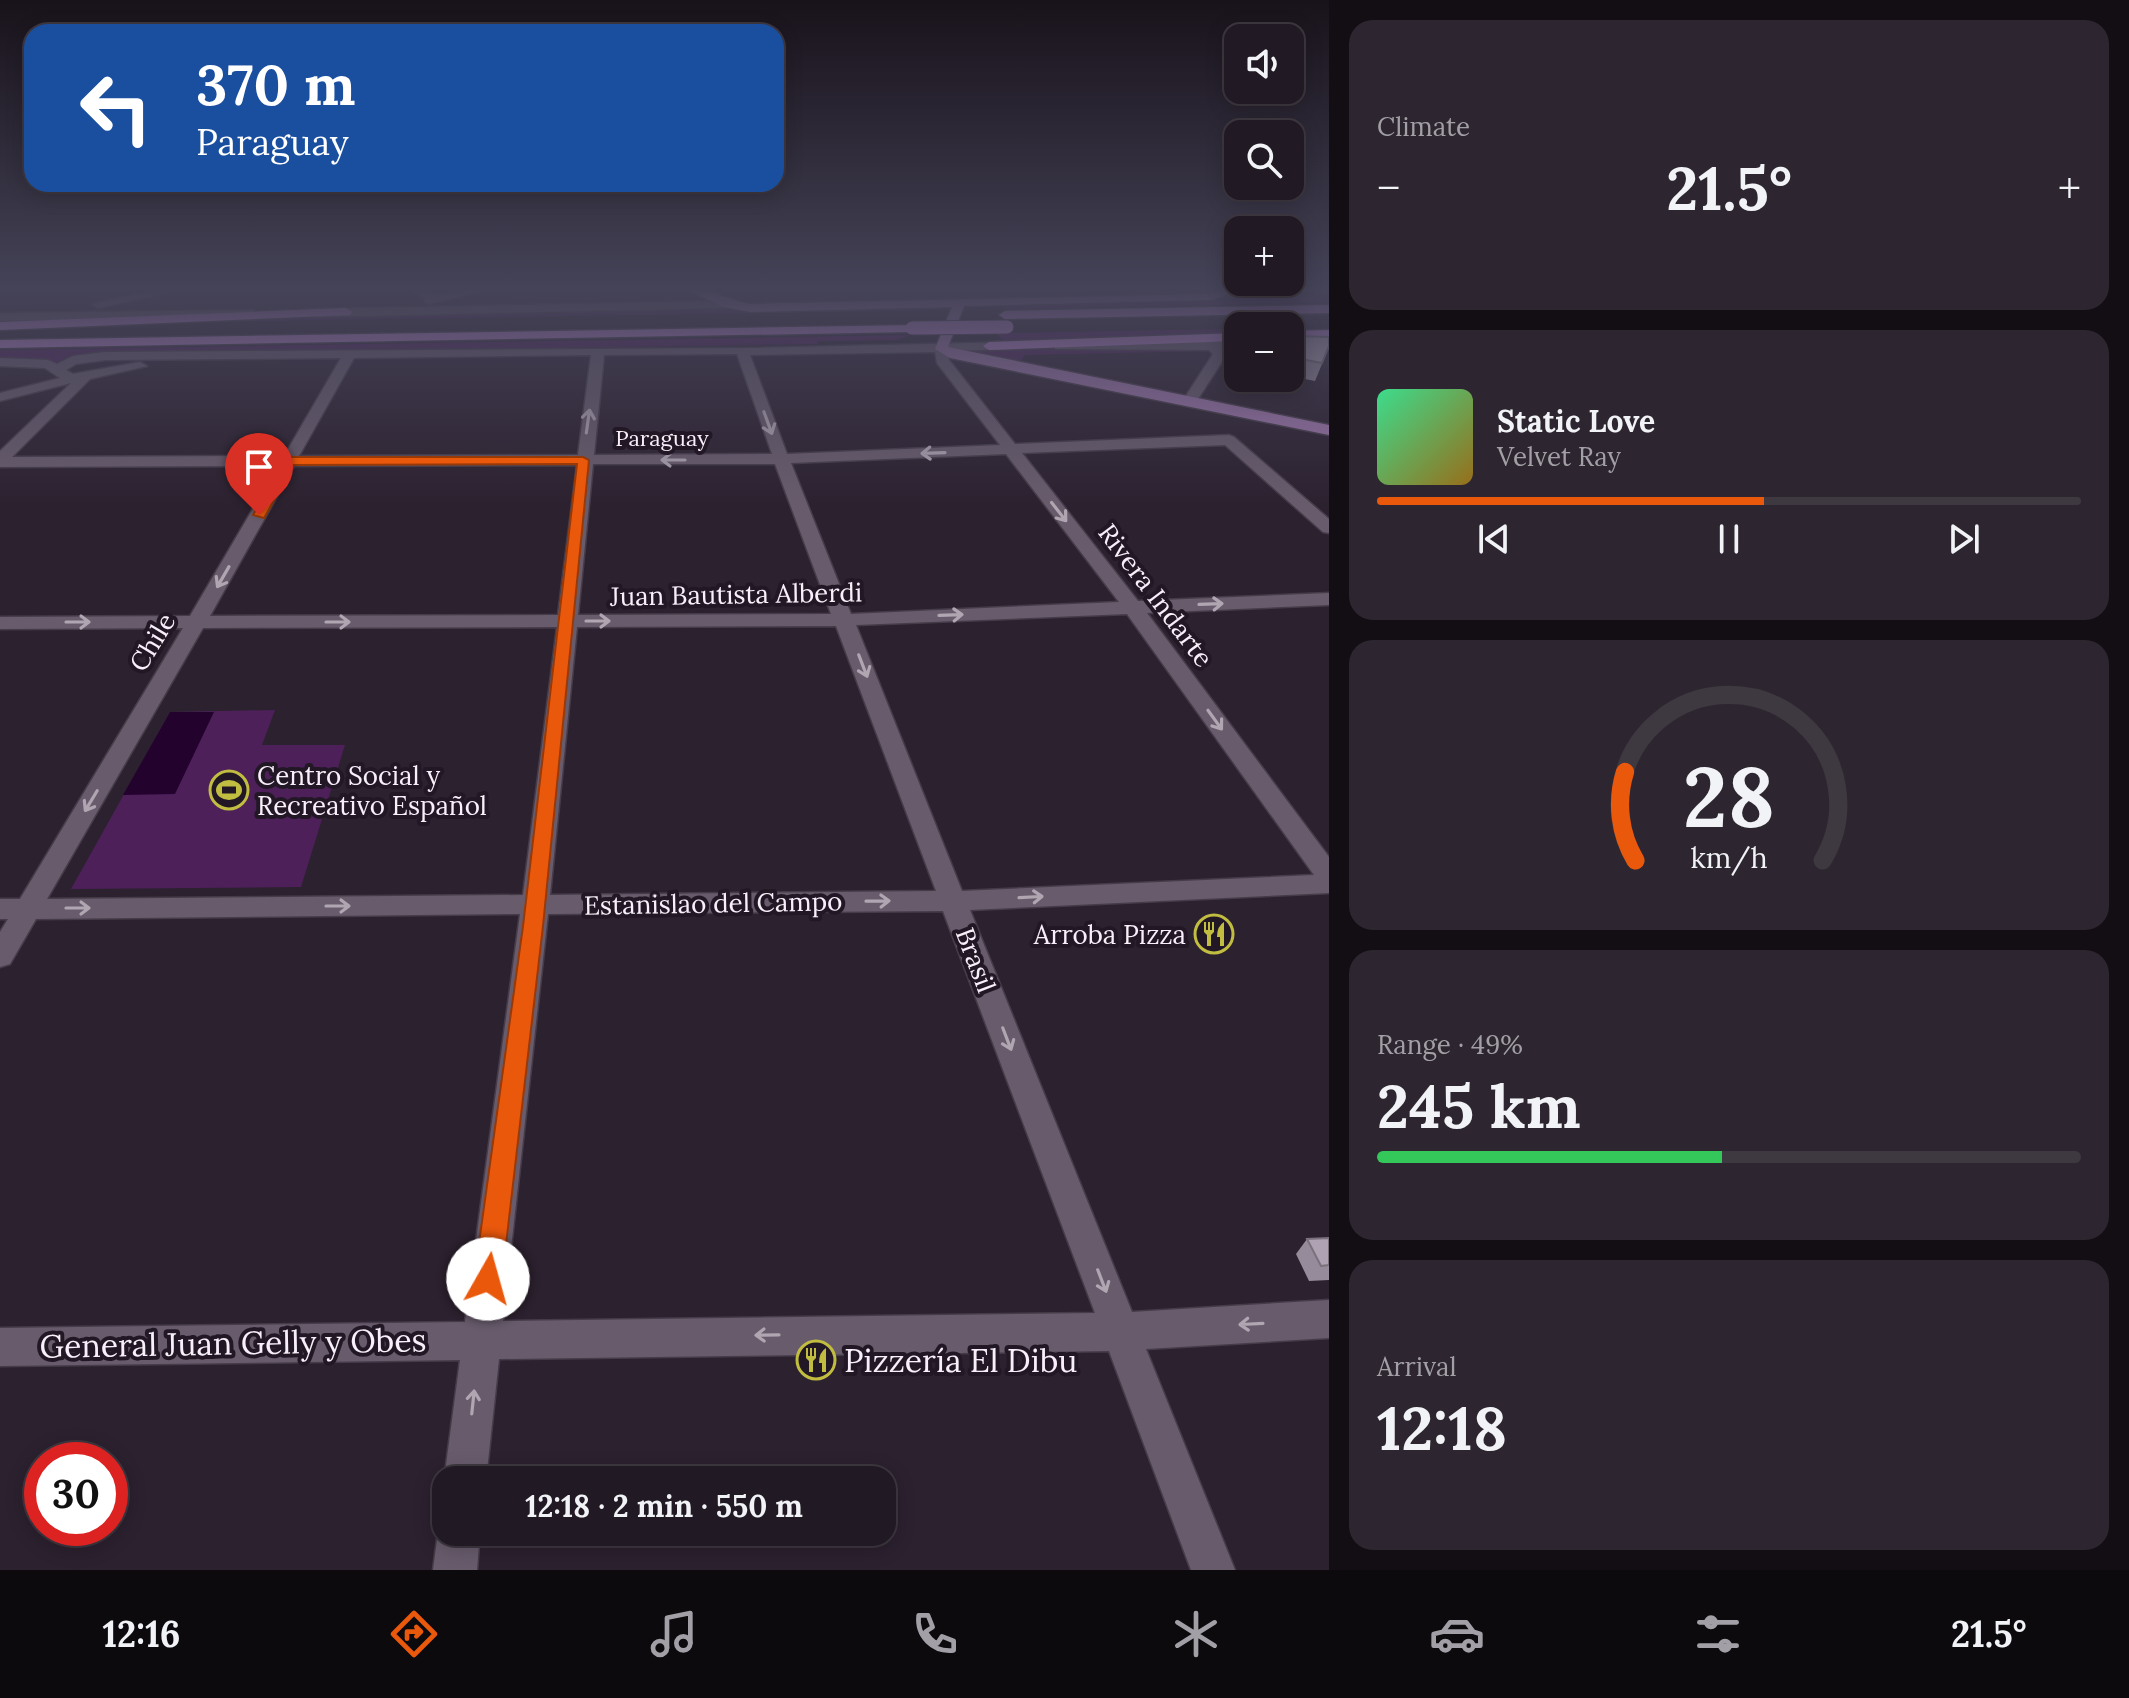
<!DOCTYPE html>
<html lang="en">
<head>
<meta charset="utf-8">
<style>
	:root { --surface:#211923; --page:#2d2630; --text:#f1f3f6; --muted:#a2a0a6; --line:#3e3841; --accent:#ea580c }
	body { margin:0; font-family:Lora,serif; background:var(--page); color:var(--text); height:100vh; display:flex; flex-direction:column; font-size:30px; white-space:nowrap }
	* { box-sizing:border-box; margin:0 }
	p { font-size:26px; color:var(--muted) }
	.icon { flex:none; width:44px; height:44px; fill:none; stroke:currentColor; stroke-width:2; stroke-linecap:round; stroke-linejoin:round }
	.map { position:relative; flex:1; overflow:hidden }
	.side { display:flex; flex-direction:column; gap:20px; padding:20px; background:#120e13; width:800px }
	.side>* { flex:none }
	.banner { position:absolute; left:24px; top:24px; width:760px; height:168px; border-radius:24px; box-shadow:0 4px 20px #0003,0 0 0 2px var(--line); background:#1a4fa0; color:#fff; overflow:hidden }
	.tools { position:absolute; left:1224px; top:24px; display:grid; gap:16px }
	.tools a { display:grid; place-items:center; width:80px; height:80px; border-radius:16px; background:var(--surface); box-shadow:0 4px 20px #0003,0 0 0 2px var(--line); font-size:40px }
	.speed { position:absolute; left:24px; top:1442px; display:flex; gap:16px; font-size:40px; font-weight:700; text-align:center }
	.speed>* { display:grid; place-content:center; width:104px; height:104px; border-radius:50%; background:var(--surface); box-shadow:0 4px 20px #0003,0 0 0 2px var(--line); line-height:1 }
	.speed .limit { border:12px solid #d22; background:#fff; color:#111 }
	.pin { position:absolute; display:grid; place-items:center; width:68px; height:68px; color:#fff; margin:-82px -34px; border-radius:50% 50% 50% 0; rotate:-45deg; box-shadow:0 0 8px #0007 }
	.pin .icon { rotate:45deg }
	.me { position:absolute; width:88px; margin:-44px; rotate:7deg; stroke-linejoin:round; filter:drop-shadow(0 0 6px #0008) }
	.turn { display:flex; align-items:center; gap:28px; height:168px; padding:0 40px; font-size:36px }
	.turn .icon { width:104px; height:104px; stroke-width:2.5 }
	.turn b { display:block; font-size:56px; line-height:68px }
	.big { font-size:60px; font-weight:800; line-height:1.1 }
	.side .widget { flex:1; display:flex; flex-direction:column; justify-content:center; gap:12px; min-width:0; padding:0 28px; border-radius:24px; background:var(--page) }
	.side .dial { align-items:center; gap:0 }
	.dial svg { height:208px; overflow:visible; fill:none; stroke:var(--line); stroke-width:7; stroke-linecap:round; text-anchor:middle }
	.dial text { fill:var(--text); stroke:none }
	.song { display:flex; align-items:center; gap:24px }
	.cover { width:96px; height:96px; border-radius:12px; background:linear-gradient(135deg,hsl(150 70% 55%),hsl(40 70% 35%)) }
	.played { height:8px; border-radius:4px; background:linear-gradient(90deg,var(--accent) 55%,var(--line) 55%) }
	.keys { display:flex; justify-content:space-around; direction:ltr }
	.heat { display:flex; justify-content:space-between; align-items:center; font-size:44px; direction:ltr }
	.charge { height:12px; border-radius:6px; background:linear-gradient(90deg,#34c759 49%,var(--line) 0) }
	.trip { position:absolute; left:432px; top:1466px; width:464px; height:80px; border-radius:24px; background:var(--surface); box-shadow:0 4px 20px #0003,0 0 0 2px var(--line); font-weight:800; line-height:80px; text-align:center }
	.dock { display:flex; height:128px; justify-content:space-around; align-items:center; background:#0d0a0e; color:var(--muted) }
	.dock .icon { width:56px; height:56px }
	.dock .active { color:var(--accent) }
	.dock b { font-size:36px; color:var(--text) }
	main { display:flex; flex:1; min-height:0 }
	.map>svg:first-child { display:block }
	.green { fill:#4d205a }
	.water { fill:#24022e }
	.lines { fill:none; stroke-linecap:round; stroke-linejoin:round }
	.minor-casing { stroke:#463c49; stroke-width:3 }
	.major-casing { stroke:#463c49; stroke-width:3 }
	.highway-casing { stroke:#463c49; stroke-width:3 }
	.minor { fill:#685c6c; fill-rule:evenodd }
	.major { fill:#9d76aa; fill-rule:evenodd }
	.highway { fill:#c087d3; fill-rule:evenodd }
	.highway-bridge-casing { stroke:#463c49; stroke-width:15; stroke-linecap:butt }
	.highway-bridge { stroke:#c087d3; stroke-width:13 }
	.wall { fill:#968b9a }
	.building { fill:#afa2b3; stroke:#7a717d; stroke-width:2 }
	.oneway { stroke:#b0a6b2 }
	.route { fill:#ea580c; stroke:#983908; stroke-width:2 }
	.labels { text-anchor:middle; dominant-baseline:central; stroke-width:8; stroke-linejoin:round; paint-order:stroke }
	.far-street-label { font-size:22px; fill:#f7eff9; stroke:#221825 }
	.street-label { font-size:26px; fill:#f7eff9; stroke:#221825 }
	.poi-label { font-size:26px; fill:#f7eff9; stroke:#221825; text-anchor:start }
	.near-street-label { font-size:32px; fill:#f7eff9; stroke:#221825 }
	.near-poi-label { font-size:32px; fill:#f7eff9; stroke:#221825; text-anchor:start }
</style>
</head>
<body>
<main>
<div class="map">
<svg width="1329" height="1570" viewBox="0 0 1329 1570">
	<rect width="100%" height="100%" fill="#2c212f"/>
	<g class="green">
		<polygon points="1142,286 1217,286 1220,288 1209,293 1108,294"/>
		<polygon points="1245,286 1329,292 1329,302 1000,309 1017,305 1224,301 1243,296 1248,289"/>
		<polygon points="913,308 930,310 139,323 635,309"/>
		<polygon points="1238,329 1238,335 1008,342 1001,339 997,333"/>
		<polygon points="911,335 895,340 818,341 818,344 84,355 53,363 0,359 0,350"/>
		<polygon points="982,348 1208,348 1211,351 1025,355 1017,365 979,355 977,352"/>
		<polygon points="275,710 262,745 345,745 301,887 71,889 170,712"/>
	</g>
	<polygon class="water" points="170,712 214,712 175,794 123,795"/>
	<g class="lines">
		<defs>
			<g id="minor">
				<polygon points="174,286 196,286 98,308 92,304"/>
				<path d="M404,286C417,286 429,295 441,294C461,293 478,285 499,286L429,304L425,302V298Z"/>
				<polygon points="1271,286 1329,287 1329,293 1277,289"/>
				<polygon points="732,301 732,307 728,308 318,317 312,313 318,309"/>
				<polygon points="254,310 254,316 250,317 0,321 0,313"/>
				<path d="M1016,342L1022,346L1021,349L948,351L949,360L1015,444L1229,435L1234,437L1329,519V533L1323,532L1225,445L1022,453L1138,601L1329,593V605L1147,613L1329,857V893L970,910L1132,1312L1329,1300V1338L1146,1349L1235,1570H1191L1109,1351L499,1359L486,1480H446V1484L444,1480L460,1360L0,1366V1328L465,1322L520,914L36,919L10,964L0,967V932L8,919H0V899H20L183,628L0,629V617L190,616L278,466L0,467V451L71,383L0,401V393L60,378L45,368L0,366V358L48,360L57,364L73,356L105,352L756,348ZM935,352L937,363L1000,445L787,454L750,355ZM737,354L772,454L594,455L604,355ZM591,355L578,455L299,456L354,358ZM341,358L284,456L12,457L90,379L147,366L140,362L73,374L66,370L76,364L105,360ZM1006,454L1119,602L851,614L791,463ZM593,464H775L831,614L578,615ZM577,465L558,615L210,616L294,466ZM1127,614L1314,875L962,891L856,625ZM836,626L936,891L550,895L577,627ZM557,627L523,895L47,899L203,628ZM943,911L1095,1313L503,1321L548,914Z"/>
				<polygon points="1060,342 1238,342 1238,350 1223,350 1227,354 1194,405 1189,406 1182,402 1213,354 1209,350 1055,349 1055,343"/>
				<polygon points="446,1516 446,1532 480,1532 477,1570 433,1570 438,1532"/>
			</g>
			<path id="major" d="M679,286C704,285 726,300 750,304L1210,294L1224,289L1223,286H1234L1236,292L1211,300L964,306L948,347L1329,425V435L950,358L935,349L952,307L750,312L724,307Z"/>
			<g id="highway">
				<polygon points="1329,287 1329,293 1320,290 1322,288"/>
				<polygon points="1329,305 1329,313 1005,319 999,315 1005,311"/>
				<polygon points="346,308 352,312 350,315 0,330 0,322"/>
				<polygon points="916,325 916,331 912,332 0,348 0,340"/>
				<polygon points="1329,330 1329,338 1290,339 1290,331"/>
				<polygon points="1238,333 1238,341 989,350 983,346 989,342"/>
			</g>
		</defs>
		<use href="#minor" class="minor-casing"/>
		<use href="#major" class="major-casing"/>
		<use href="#highway" class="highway-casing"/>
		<use href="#minor" class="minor"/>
		<use href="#major" class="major"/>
		<use href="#highway" class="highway"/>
		<defs>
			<polyline id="highway-bridge" points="912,328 1007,327"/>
		</defs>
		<use href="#highway-bridge" class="highway-bridge-casing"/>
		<use href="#highway-bridge" class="highway-bridge"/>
	</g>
	<g class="wall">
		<polygon points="1329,347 1315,381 1290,376 1290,348"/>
		<polygon points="1329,1238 1329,1280 1309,1281 1296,1254 1307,1239"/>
	</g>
	<g class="building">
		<polygon points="1296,336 1329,337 1329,346 1322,363 1290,357 1290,348"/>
		<polygon points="1329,1238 1329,1265 1321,1266 1307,1239"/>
	</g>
	<defs><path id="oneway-shaft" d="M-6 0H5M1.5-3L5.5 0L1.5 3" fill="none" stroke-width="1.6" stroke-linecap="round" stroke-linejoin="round" transform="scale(2)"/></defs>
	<g class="oneway">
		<use href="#oneway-shaft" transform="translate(588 421) rotate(-82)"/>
		<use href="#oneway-shaft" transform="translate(768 423) rotate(70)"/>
		<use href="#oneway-shaft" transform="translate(933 453) rotate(178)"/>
		<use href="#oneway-shaft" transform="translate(673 460) rotate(180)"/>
		<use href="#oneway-shaft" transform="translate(1059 512) rotate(52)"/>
		<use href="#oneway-shaft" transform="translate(223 577) rotate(120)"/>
		<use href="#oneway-shaft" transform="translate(1211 604) rotate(-2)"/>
		<use href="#oneway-shaft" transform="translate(951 615) rotate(-2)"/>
		<use href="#oneway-shaft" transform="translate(598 621)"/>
		<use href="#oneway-shaft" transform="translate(78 622)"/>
		<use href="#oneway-shaft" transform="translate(338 622)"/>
		<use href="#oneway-shaft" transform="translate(863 666) rotate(69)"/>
		<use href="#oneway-shaft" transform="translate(1215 720) rotate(54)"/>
		<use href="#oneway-shaft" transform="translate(91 801) rotate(121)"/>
		<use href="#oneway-shaft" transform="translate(1031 897) rotate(-3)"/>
		<use href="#oneway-shaft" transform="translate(878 901) rotate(-1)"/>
		<use href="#oneway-shaft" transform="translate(338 906)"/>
		<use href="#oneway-shaft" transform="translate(78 908)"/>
		<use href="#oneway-shaft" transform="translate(1007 1039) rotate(69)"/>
		<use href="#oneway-shaft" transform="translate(1102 1281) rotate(69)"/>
		<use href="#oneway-shaft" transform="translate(1251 1324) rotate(177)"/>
		<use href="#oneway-shaft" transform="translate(767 1335) rotate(179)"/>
		<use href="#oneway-shaft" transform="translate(473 1402) rotate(-84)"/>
	</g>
	<linearGradient id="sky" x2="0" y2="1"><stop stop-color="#18121a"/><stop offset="0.57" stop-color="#454358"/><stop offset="1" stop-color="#454358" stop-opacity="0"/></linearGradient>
	<rect width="1329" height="506" fill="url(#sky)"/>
	<polygon class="route" points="583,457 589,460 543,926 502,1279 498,1289 488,1293 478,1289 474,1279 523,926 577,464 294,465 264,518 253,515 284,461 290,457"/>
	<defs>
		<symbol id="stadium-ring" viewBox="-11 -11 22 22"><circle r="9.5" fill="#221825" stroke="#c1bd40" stroke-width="1.5"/><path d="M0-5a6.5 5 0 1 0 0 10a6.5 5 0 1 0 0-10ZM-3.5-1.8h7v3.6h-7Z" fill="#c1bd40"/></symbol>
		<symbol id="restaurant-ring" viewBox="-11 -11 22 22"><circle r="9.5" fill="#221825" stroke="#c1bd40" stroke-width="1.5"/><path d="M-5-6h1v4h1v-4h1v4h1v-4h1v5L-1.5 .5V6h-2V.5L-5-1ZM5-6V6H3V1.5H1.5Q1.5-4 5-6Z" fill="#c1bd40"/></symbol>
	</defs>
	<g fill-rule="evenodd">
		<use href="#stadium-ring" x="207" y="768" width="44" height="44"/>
		<use href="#restaurant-ring" x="1192" y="912" width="44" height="44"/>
		<use href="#restaurant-ring" x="794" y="1338" width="44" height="44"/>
	</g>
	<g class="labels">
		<g class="far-street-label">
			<text x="662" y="438">Paraguay</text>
		</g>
		<g class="street-label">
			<text transform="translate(736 594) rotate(-1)">Juan Bautista Alberdi</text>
			<text transform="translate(1156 595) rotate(53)">Rivera Indarte</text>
			<text transform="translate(152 642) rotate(-59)">Chile</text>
			<text transform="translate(713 903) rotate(-1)">Estanislao del Campo</text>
			<text transform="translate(976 960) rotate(69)">Brasil</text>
		</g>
		<g class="poi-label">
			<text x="257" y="775">Centro Social y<tspan x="257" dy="30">Recreativo Español</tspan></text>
			<text x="1186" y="934" text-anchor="end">Arroba Pizza</text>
		</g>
		<g class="near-street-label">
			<text transform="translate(233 1343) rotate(-1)">General Juan Gelly y Obes</text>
		</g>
		<g class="near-poi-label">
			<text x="844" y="1360">Pizzería El Dibu</text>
		</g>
	</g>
</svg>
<div class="tools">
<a><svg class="icon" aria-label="sound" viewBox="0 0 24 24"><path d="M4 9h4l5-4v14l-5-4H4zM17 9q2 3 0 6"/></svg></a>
<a><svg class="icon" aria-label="search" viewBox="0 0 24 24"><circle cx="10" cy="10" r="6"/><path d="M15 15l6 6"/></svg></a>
<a>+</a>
<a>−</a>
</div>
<div class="speed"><div class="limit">30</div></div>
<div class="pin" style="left:259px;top:515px;background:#d93025"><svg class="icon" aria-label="arrive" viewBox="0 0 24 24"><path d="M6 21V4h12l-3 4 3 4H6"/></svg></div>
<svg class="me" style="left:488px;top:1279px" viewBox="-20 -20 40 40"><circle r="19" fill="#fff"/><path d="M0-13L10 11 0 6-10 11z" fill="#ea580c"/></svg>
<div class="trip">12:18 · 2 min · 550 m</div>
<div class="banner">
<div class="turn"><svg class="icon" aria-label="left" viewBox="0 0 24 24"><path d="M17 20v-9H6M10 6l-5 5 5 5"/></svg><div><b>370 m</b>Paraguay</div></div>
</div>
</div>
<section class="side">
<div class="widget"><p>Climate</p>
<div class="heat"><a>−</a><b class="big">21.5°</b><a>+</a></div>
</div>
<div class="widget">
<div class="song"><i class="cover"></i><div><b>Static Love</b><p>Velvet Ray</p></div></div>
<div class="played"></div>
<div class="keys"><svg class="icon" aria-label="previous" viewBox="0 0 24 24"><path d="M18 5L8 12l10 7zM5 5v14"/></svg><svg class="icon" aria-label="pause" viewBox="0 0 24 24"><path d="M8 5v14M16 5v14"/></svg><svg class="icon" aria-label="next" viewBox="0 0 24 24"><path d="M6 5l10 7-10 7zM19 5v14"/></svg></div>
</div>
<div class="widget dial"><svg viewBox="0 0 100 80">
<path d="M14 69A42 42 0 1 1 86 69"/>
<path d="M14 69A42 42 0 0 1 10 35" stroke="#ea580c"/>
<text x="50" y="56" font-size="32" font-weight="700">28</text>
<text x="50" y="72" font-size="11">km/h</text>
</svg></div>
<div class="widget"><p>Range · 49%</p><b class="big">245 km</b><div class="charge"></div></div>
<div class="widget"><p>Arrival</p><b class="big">12:18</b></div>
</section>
</main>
<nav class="dock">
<b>12:16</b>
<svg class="icon active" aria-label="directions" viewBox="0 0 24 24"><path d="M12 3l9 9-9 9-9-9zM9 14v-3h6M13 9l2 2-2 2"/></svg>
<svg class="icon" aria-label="music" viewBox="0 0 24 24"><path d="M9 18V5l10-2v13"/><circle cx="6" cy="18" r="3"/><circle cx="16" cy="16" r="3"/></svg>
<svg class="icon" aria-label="phone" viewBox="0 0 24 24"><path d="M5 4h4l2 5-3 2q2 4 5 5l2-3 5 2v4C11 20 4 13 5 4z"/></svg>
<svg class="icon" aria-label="climate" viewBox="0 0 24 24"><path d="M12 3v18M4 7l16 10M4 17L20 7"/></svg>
<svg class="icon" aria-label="car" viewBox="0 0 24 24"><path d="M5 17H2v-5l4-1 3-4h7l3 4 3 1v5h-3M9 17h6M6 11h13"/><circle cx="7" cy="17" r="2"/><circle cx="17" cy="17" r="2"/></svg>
<svg class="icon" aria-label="filters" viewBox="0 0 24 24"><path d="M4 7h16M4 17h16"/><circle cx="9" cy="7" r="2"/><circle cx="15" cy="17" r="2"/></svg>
<b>21.5°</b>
</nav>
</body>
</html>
